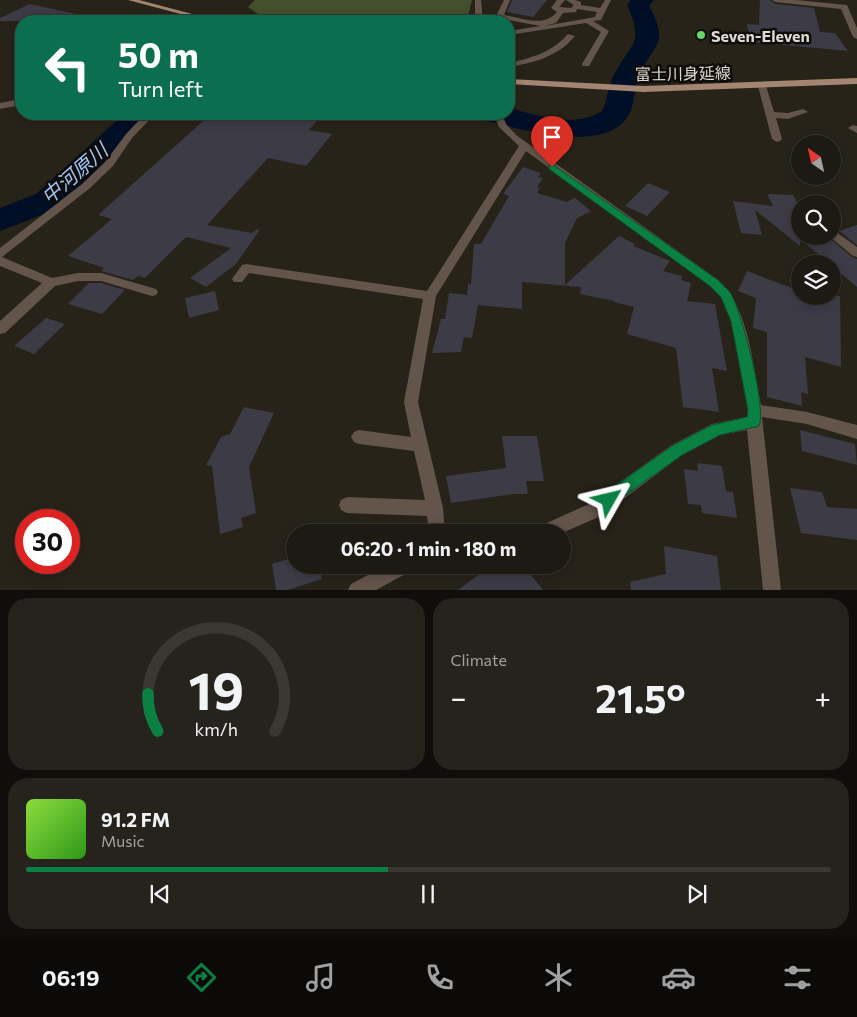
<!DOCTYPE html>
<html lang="en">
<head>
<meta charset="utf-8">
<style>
	:root { --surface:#1d1a13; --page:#25231c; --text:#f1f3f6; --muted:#a0a1a0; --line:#3b3833; --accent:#0b8043 }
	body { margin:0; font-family:Commissioner,"Noto Sans JP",sans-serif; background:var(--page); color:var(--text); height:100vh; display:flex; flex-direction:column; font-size:19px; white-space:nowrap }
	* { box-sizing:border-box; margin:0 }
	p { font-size:16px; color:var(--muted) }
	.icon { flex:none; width:28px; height:28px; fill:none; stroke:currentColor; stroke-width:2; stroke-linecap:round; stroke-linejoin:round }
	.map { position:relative; height:590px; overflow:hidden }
	.drawer { display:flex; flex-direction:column; gap:8px; padding:8px; background:#100e0a; flex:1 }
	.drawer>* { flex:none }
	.guide { position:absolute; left:15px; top:15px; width:500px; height:105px; border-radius:20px; box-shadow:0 2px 12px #0003,0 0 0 1px var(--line); background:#0b6e4f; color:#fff; overflow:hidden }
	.needle { width:32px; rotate:326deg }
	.controls { position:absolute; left:791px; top:135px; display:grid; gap:10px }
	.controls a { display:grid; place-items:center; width:50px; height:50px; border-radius:50%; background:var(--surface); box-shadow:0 2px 12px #0003,0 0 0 1px var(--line); font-size:25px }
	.speed { position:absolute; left:15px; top:509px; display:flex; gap:10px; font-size:25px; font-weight:700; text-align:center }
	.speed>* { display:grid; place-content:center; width:65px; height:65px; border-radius:50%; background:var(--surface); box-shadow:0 2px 12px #0003,0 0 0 1px var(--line); line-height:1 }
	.speed .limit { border:8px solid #d22; background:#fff; color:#111 }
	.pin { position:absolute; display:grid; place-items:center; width:42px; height:42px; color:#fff; margin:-51px -21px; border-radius:50% 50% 50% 0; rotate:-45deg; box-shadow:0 0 5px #0007 }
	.pin .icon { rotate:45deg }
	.me { position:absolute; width:55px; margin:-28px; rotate:53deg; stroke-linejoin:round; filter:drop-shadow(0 0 4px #0008) }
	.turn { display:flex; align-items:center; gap:18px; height:105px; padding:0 20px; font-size:22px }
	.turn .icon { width:65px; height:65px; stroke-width:2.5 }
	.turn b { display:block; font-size:35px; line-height:42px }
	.big { font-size:38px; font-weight:700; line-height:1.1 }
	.drawer .tile { flex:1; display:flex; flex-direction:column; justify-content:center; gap:8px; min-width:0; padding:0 18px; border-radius:20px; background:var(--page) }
	.drawer .dial { align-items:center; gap:0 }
	.dial svg { height:130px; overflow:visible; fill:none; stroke:var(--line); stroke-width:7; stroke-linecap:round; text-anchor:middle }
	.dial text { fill:var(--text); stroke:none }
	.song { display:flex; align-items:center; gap:15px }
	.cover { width:60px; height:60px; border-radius:8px; background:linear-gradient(135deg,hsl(90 70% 55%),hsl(110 70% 35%)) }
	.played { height:5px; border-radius:2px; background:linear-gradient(90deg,var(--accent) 45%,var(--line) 45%) }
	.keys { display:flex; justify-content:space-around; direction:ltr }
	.heat { display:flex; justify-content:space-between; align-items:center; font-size:28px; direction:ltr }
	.drawer .tiles { flex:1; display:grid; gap:8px; grid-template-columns:1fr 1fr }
	.tile:last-child { grid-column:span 2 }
	.trip { position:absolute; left:286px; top:524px; width:285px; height:50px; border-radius:25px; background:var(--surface); box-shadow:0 2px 12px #0003,0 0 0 1px var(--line); font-weight:700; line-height:50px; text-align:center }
	.tabs { display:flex; height:80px; justify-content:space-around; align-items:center; background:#0c0a08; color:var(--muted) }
	.tabs .icon { width:35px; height:35px }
	.tabs .active { color:var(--accent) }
	.tabs b { font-size:22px; color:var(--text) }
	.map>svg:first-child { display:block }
	.forest { fill:#43502d }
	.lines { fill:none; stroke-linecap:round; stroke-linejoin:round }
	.river { fill:#000e26; fill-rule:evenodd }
	.building { fill:#3d3b46 }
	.minor { fill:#64554b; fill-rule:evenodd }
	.major { fill:#a48571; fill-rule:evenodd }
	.route { fill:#0b8043; stroke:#07532c }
	.poi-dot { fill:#67d466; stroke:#0e0c08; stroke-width:2 }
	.labels { text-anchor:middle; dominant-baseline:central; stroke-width:5; stroke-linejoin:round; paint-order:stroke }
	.far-poi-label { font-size:16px; font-weight:bold; fill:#dddad4; stroke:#0e0c08; text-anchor:start }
	.far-street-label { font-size:16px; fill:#dddad4; stroke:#0e0c08 }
	.water-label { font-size:20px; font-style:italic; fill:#9fc5fa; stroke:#0e0c08 }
</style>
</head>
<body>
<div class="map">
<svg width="857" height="590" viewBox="0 0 857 590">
	<rect width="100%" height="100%" fill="#272319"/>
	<polygon class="forest" points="255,0 472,0 467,20 456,21 279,21 264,18 248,7"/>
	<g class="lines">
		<g class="river">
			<path d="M631,0H654L649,6C670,43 654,44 639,75C633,90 636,106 626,119C600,154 517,128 483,120L479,114H509V108C538,115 574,129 602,111C608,101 607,88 613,77C628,45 646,46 627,5Z"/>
			<polygon points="124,114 154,114 60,208 0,231 0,208 36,194"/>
		</g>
	</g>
	<g class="building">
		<polygon points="512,0 547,0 533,17 507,12"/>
		<polygon points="760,0 770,0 775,4 814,8 820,32 835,33 848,51 750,42 747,24 759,25"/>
		<polygon points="30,4 76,14 75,21 0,21 0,18"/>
		<polygon points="211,114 323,114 309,130 332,134 306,166 268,158 207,225 252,233 257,229 259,231 236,264 206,287 190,278 231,248 186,237 145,278 138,276 133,280 101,271 104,268 68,256 112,219 98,215"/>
		<polygon points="523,167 541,173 538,177 543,178 537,187 540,188 537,193 567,202 575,198 591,211 577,218 565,243 565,285 619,236 635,244 633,246 670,261 663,271 682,276 681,280 691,283 687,301 715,304 727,371 712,368 719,412 683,407 676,348 627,334 634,307 614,302 614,301 580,294 581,287 522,282 522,309 478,305 472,338 464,337 461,352 432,353 441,319 445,319 449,293 467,295 468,284 471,284 474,244 481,244 509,196 503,194"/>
		<polygon points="648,183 670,192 647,216 625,206"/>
		<polygon points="767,194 793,195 800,207 800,246 755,210 762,235 741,233 733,201 773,206"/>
		<polygon points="857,225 857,245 839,231"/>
		<polygon points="824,236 827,236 852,257 857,259 857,287 832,266 832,264 830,264 805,243"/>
		<polygon points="747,271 800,291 800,296 840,296 841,367 805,357 808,394 801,392 802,406 767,397 767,332 753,328 756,298 738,291"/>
		<polygon points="89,283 101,283 125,290 102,314 68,304"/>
		<polygon points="215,291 219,310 189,318 185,298"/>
		<polygon points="46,318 65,324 34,354 14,346"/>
		<polygon points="244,407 274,413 249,467 256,513 241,518 243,527 220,534 212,466 206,465 221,437 230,434"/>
		<polygon points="800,430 855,444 857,465 802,451"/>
		<polygon points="502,436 537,436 544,481 526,481 528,494 513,494 451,503 446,476 506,468"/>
		<polygon points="697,463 722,466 726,491 733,492 737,518 702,513 701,505 688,504 684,469 698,471"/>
		<polygon points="790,488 822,492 827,507 857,509 857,540 801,533"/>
		<polygon points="664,546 717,556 721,590 631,590 630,582 666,574"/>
		<polygon points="295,557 295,565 319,565 322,579 288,590 276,590 272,564"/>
		<polygon points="492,565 513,565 518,572 525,567 543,590 458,590"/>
	</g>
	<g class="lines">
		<g class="minor">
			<polygon points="475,0 481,0 483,21 475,21"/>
			<path d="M504,0H510L504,15C523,18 543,28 557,12L551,8L557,0H565L559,7L571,8L574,5L566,0H575L581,2V5L600,8L605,0H611L601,20L593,21L609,31L589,66H583L582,64L601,32L586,23L509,35V31L541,26L497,18L496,16ZM577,9L597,12L595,17L545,26L556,23L563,13L576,12Z"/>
			<polygon points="772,0 796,0 847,5 857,28 857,39 853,37 841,9 775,2"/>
			<path d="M568,34L575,36C559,56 534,63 509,67V63C532,58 552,52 568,34Z"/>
			<polygon points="762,83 766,86 774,112 788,113 803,109 808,112 788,119 776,118 782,139 780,141 777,142 772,139 758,86"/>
			<polygon points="21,99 21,105 0,109 0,103"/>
			<polygon points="145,114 155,114 132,138 113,166 90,188 2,257 52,278 78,273 101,273 156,289 158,292 156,295 152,296 101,281 78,281 55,286 5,333 0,334 0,321 42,283 0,266 0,248 82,184 105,162 126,134"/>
			<path d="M493,114H502L506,124L516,135L718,280C750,311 752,363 761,405L807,412L857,425V439L807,424L762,417L781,590H763L747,430L720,435L682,455L601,516L562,533L538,532L540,526L589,504L672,445L712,424L747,417L748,410L731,321L721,297L710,286L526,151L436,296L418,402L443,508L445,532H429L427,516L347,513L341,510L339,505L341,500L347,497L425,500L414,451L359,444L354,442L351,437L354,432L359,430L411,437L404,402L423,299L249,273L242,282H234L232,279L242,265L246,264L427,291L519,146L499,127Z"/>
			<polygon points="853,125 857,126 857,133 848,128"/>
			<polygon points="832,229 857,247 857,257 853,256 829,236 832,236"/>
			<polygon points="387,565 414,565 411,571 376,590 348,590 351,584"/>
		</g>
		<g class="major">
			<polygon points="128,0 139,0 219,21 207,21"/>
			<polygon points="857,78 857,84 644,92 509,84 509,79 644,86"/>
		</g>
	</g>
	<path class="route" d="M552,164L718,280C722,285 728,289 731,294C742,313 767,409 759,426L720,435L682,455L609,507L603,505L601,500L603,495L672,446L712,425L747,417L748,410L731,321L721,297L710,286L549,169V165Z"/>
	<circle class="poi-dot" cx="701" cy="35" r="5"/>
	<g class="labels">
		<g class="far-poi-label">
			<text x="711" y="35">Seven-Eleven</text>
		</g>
		<g class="far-street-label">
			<text transform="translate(683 73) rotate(-1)">富士川身延線</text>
		</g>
		<g class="water-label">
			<text transform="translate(74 173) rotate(-41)">中河原川</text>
		</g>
	</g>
</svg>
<div class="controls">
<a><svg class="needle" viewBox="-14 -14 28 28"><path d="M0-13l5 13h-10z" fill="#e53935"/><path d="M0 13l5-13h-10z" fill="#a0a1a0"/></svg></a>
<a><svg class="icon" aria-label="search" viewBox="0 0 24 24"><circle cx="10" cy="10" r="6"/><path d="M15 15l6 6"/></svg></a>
<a><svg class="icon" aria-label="layers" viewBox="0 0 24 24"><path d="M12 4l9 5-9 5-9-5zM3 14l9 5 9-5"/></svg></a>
</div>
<div class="speed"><div class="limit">30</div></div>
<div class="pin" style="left:552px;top:167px;background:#d93025"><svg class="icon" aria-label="arrive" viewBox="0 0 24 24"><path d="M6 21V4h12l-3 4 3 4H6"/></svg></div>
<svg class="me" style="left:609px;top:500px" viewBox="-20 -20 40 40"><path d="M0-17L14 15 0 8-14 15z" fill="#0b8043" stroke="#fff" stroke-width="4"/></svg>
<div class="trip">06:20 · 1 min · 180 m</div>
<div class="guide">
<div class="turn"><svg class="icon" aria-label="left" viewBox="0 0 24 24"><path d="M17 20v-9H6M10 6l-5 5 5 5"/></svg><div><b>50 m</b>Turn left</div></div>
</div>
</div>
<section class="drawer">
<div class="tiles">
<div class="tile dial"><svg viewBox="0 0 100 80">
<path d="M14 69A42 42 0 1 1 86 69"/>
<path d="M14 69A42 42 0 0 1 8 46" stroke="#0b8043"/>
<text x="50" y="56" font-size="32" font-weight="700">19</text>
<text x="50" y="72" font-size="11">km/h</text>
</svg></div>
<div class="tile"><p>Climate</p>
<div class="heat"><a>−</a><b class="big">21.5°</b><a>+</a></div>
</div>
<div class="tile">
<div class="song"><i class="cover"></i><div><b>91.2 FM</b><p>Music</p></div></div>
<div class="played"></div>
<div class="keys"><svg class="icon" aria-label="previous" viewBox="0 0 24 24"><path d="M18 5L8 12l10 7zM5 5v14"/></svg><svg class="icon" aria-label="pause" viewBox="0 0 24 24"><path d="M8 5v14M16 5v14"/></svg><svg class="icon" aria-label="next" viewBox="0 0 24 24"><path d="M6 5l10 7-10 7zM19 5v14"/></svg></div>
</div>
</div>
</section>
<nav class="tabs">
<b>06:19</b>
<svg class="icon active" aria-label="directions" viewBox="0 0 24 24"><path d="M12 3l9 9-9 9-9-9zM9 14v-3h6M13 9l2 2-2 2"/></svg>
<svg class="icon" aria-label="music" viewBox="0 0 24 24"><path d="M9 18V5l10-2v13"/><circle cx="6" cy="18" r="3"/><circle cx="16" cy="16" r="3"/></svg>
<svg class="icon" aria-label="phone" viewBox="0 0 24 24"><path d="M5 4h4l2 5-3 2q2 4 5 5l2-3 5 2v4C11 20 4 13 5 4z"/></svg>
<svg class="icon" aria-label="climate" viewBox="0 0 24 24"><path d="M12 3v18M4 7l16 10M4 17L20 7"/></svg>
<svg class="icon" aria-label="car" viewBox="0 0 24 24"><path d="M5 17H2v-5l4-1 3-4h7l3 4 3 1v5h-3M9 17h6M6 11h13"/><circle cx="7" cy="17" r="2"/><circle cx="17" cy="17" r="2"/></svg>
<svg class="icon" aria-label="filters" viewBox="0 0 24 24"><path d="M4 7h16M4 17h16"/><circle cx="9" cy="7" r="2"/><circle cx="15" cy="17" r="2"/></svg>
</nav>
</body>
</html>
